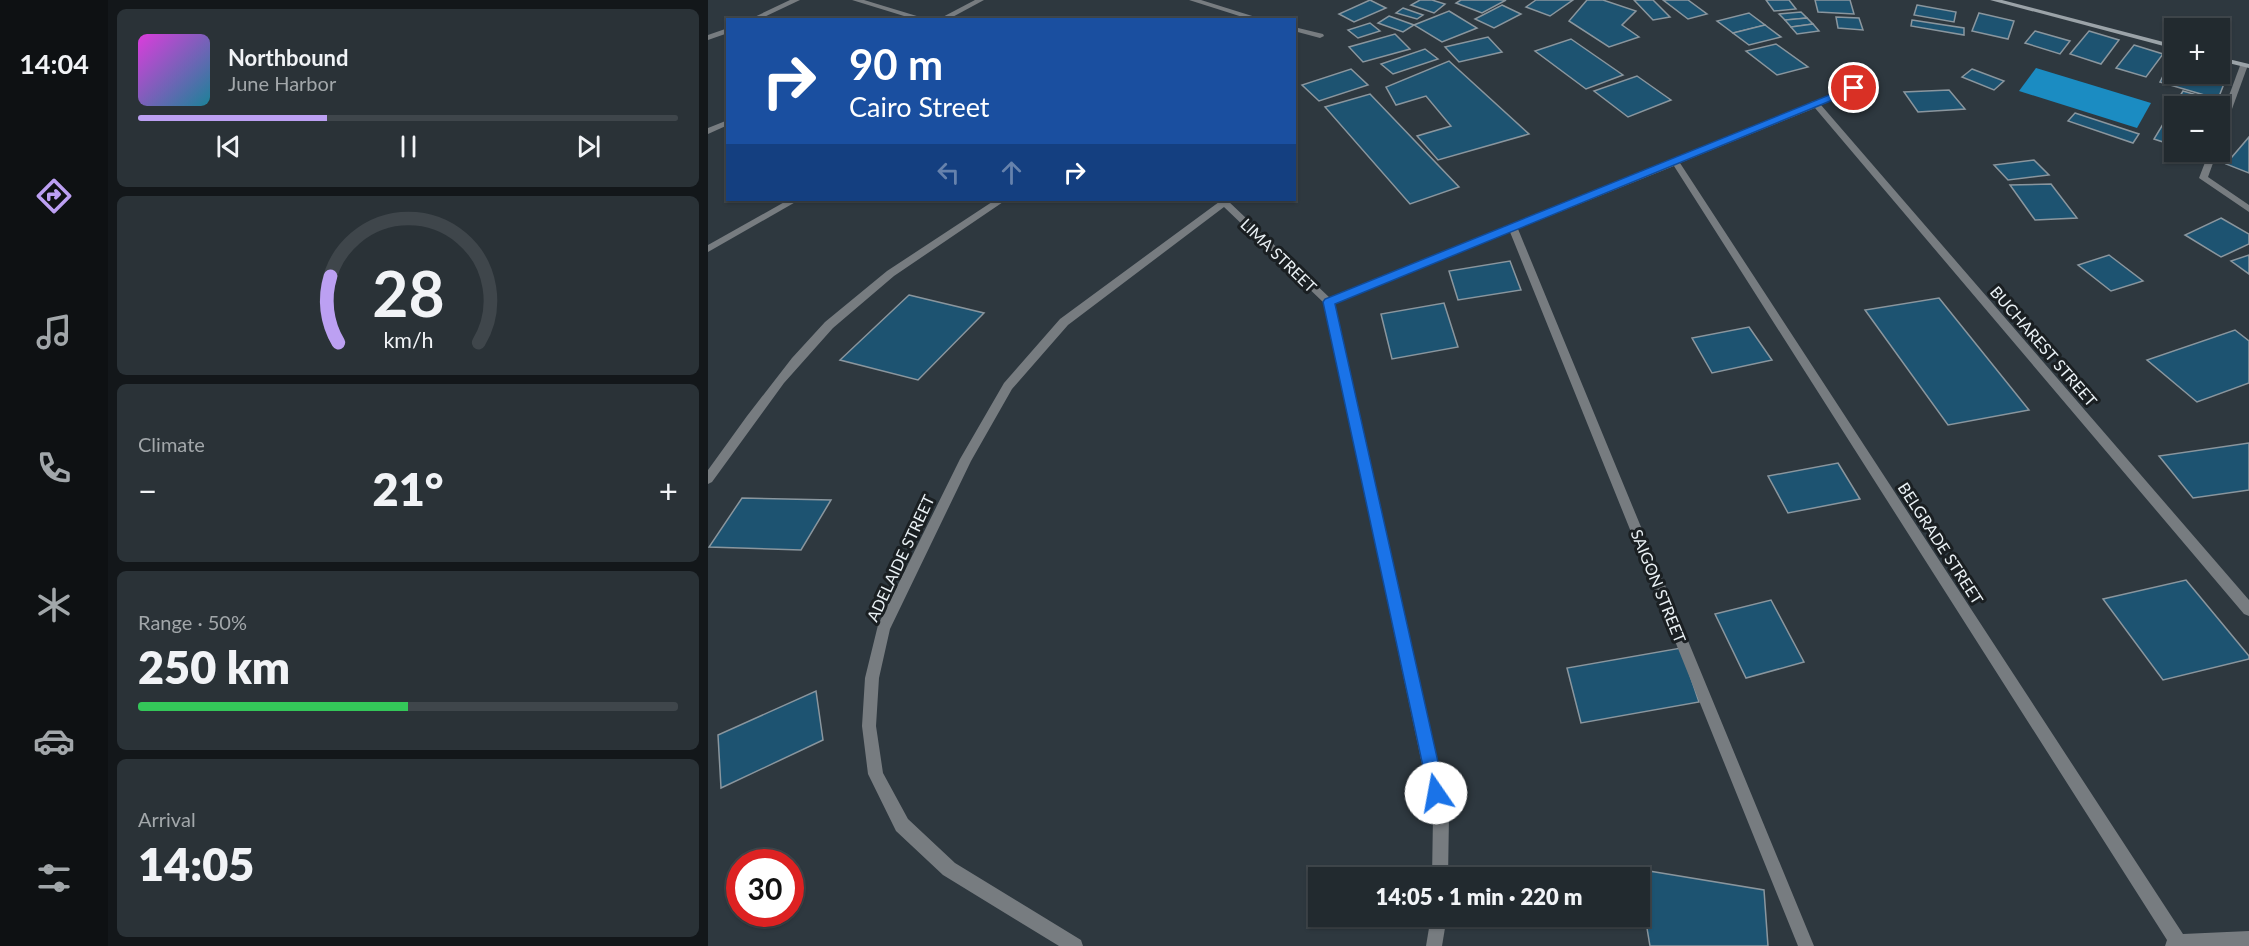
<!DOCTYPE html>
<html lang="en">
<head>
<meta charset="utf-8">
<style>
	:root { --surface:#222a2f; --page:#2a3237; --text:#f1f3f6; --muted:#a2a7aa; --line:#3f464b; --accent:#bca0f2 }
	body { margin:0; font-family:Lato,sans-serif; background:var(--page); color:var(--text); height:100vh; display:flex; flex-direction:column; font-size:22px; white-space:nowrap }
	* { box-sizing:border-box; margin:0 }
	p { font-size:20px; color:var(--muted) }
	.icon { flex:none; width:33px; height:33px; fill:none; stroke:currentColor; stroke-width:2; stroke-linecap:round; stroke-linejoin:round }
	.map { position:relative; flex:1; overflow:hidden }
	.sheet { display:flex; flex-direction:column; gap:9px; padding:9px; background:#13171a; width:600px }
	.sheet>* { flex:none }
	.banner { position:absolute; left:18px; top:18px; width:570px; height:183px; border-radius:0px; box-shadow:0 2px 4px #0004,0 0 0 2px var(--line); background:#1a4fa0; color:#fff; overflow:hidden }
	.buttons { position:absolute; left:1456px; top:18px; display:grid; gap:12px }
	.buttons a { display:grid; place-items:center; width:66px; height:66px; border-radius:0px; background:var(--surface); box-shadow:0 2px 4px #0004,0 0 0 2px var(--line); font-size:30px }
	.speed { position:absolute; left:18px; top:849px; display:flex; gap:12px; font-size:30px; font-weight:700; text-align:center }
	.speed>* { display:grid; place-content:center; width:78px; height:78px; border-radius:50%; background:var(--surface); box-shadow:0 2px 4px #0004,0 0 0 2px var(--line); line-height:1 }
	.speed .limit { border:9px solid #d22; background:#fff; color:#111 }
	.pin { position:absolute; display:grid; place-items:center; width:51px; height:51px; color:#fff; margin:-26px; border:3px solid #fff; border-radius:50%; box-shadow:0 2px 6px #0007 }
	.me { position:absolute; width:66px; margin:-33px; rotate:348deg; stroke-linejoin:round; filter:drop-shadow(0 0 4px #0008) }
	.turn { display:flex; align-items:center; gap:21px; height:126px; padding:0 24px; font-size:27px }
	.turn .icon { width:78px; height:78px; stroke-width:2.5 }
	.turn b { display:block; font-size:42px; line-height:51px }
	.lanes { display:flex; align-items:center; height:57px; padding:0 24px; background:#0003; justify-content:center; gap:30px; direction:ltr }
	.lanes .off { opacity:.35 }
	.big { font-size:45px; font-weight:800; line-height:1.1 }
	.sheet .card { flex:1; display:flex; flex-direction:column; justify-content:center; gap:9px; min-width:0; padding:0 21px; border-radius:9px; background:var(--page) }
	.sheet .dial { align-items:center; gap:0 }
	.dial svg { height:156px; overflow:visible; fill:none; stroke:var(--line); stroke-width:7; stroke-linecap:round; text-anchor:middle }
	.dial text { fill:var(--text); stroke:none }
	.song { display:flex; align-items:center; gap:18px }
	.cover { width:72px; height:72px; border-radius:9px; background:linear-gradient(135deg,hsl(300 70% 55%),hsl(190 70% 35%)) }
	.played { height:6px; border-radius:3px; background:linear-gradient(90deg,var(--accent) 35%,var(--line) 35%) }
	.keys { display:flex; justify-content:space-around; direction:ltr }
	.heat { display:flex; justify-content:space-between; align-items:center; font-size:33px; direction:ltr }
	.charge { height:9px; border-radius:4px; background:linear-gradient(90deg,#34c759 50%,var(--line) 0) }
	.trip { position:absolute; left:600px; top:867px; width:342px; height:60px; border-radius:0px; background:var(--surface); box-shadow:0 2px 4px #0004,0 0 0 2px var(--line); font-weight:800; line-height:60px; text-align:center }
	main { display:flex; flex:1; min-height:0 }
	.menu { display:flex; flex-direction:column; width:108px; justify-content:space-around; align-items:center; background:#0e1113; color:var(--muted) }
	.menu .icon { width:42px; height:42px }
	.menu .active { color:var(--accent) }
	.menu b { font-size:27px; color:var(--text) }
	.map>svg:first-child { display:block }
	.water { fill:#1b8cc2 }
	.building { fill:#1d5371; stroke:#8a969e; stroke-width:1.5 }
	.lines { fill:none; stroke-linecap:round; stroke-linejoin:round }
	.street { fill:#777c80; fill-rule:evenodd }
	.secondary { fill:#9ba3a8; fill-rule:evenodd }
	.route { fill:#1a73e8; stroke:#114b97; stroke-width:1.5 }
	.labels { text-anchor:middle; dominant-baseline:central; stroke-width:6; stroke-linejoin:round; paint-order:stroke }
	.street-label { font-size:16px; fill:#eaf1f5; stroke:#1a1f22 }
</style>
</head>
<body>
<main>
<nav class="menu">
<b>14:04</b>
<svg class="icon active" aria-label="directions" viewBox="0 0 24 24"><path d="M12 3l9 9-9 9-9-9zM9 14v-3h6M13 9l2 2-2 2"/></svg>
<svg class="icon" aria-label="music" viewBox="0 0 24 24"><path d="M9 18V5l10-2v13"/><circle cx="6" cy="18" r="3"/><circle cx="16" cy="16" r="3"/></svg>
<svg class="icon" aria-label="phone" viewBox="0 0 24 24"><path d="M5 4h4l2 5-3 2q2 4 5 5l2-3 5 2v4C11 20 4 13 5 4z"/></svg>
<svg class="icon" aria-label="climate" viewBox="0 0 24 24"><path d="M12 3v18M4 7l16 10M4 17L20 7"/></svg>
<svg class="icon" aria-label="car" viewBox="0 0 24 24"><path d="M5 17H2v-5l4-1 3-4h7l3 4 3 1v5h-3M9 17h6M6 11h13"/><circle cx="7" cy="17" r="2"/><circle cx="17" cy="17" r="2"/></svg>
<svg class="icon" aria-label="filters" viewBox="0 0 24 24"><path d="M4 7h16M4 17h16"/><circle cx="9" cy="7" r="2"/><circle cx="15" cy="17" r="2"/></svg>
</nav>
<section class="sheet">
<div class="card">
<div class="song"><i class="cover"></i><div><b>Northbound</b><p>June Harbor</p></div></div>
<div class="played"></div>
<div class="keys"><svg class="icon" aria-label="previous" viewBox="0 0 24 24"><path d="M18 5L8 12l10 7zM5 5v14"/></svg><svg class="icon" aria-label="pause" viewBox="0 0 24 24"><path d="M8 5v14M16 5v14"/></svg><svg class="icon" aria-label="next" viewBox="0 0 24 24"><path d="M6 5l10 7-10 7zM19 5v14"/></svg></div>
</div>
<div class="card dial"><svg viewBox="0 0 100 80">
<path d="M14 69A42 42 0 1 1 86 69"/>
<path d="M14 69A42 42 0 0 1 10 35" stroke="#bca0f2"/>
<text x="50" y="56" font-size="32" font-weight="700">28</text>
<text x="50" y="72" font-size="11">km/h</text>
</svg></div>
<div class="card"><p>Climate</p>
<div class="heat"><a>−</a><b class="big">21°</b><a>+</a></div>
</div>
<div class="card"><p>Range · 50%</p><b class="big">250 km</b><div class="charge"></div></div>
<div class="card"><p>Arrival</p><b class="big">14:05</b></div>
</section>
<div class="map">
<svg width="1541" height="946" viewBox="0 0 1541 946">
	<rect width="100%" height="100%" fill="#2e383f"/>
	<polygon class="water" points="1328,68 1443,103 1429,128 1311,91"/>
	<g class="building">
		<polygon points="662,0 678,8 646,22 631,14"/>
		<polygon points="712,0 724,0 737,4 726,13 703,5"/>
		<polygon points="753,0 798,0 774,13 748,3"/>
		<polygon points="828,0 865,0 842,16 818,7"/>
		<polygon points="879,0 895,0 928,11 914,25 931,37 901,47 861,21"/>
		<polygon points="926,0 945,0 962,17 945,20"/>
		<polygon points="955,0 980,0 999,14 980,19"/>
		<polygon points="1058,0 1081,0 1088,9 1066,11"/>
		<polygon points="1107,0 1142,0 1146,14 1110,12"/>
		<polygon points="794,5 813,14 786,28 767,19"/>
		<polygon points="1209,5 1248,12 1246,22 1206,15"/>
		<polygon points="695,8 715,15 709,19 688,13"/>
		<polygon points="741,11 769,28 734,42 706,25"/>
		<polygon points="1093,12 1099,18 1077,20 1071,14"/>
		<polygon points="1041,13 1057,25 1025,33 1009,21"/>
		<polygon points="1271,13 1306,21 1300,39 1264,31"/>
		<polygon points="681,16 706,25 695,32 670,23"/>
		<polygon points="1128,17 1151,18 1155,30 1130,28"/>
		<polygon points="1099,18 1105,24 1083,27 1077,20"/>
		<polygon points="1204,20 1256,28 1256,35 1203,26"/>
		<polygon points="662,23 672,31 650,38 640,30"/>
		<polygon points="1105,24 1111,31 1089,34 1083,27"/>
		<polygon points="1057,25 1073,37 1041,45 1025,33"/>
		<polygon points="1327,31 1362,41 1352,54 1317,43"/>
		<polygon points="1381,31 1411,40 1393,64 1362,54"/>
		<polygon points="687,34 702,49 655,62 641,47"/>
		<polygon points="780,37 794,52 751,62 737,47"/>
		<polygon points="863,39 915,75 878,89 827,51"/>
		<polygon points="1068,44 1100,67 1069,75 1038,51"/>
		<polygon points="1426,45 1455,54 1438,77 1408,68"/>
		<polygon points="717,49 730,59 685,74 673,64"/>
		<polygon points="1465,56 1467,56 1467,74 1512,74 1512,69 1521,71 1510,99 1452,82"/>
		<polygon points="741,61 821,134 730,160 709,136 743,126 718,96 688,105 678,87"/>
		<polygon points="643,69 660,85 611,101 594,85"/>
		<polygon points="1264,69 1296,81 1286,90 1254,77"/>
		<polygon points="929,76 963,100 920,117 886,91"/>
		<polygon points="1241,90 1257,109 1210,112 1196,92"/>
		<polygon points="1475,91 1519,104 1512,117 1512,106 1467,106 1467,146 1446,139"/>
		<polygon points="662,94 751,187 702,204 617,107"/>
		<polygon points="1367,113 1431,134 1425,143 1360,121"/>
		<polygon points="1541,137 1541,173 1518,164"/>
		<polygon points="1326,160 1341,175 1300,180 1286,165"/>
		<polygon points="1343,184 1369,218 1327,220 1302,185"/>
		<polygon points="1513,218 1541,234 1541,244 1513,257 1477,235"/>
		<polygon points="1401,255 1435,281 1403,291 1370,265"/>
		<polygon points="1541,255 1541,274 1523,261"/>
		<polygon points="802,261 813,290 750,300 741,271"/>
		<polygon points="201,295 276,313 210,380 132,360"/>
		<polygon points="1231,298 1321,410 1240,425 1157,310"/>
		<polygon points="736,303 750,347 684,359 673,314"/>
		<polygon points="1041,327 1064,360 1004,373 984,338"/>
		<polygon points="1527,330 1541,341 1541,383 1489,402 1439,360"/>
		<polygon points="1541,443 1541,490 1485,498 1451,456"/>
		<polygon points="1130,463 1152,499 1080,513 1060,476"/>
		<polygon points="34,498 123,500 93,550 1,547"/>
		<polygon points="1478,580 1541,656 1541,659 1455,680 1395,599"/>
		<polygon points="1063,600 1096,662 1038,678 1007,614"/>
		<polygon points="973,648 991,702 873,723 859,668"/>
		<polygon points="108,691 115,740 13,788 10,735"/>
		<polygon points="929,869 1056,890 1060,946 942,946"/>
	</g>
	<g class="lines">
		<g class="street">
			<polygon points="82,0 92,0 50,20 40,20"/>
			<polygon points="144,0 156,0 222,20 209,20"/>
			<polygon points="267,0 276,0 239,20 229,20"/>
			<polygon points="481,0 493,0 557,20 544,20"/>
			<polygon points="586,27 615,34 616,36 612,38 586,31"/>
			<polygon points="20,28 20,33 0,40 0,35"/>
			<polygon points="1533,63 1540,65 1516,131 1512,134 1512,120"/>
			<polygon points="1166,79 1169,79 1169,83 1113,105 1541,600 1541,616 1536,614 1107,108 972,163 1475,934 1541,931 1541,946 1457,946 1459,940 966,166 810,229 1106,946 1090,946 802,232 626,304 741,816 740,878 724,878 725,816 616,303 516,207 360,325 304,389 263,461 182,629 171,678 168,726 175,773 200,819 247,863 373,940 375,946 351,946 235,875 188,831 160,774 154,726 157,678 170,625 252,459 296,383 352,319 511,202 510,200 519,200 622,298 1103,104 1104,101 1109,101"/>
			<polygon points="20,120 20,125 0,134 0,128"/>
			<polygon points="1501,152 1509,152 1500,177 1541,205 1541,212 1491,178"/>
			<polygon points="80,200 91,200 0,252 0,245"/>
			<polygon points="287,200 298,200 186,276 125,328 76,383 4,482 0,484 0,470 39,416 84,358 117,322 179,271"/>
			<polygon points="723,916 739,916 734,946 718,946"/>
		</g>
		<g class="secondary">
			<polygon points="1282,0 1294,0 1467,45 1467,49"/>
			<polygon points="1512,57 1541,64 1541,68 1512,61"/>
		</g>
	</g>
	<polygon class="route" points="1146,85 1151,88 1149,90 627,304 737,793 734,799 728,801 722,799 615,302 617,299"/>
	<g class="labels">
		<g class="street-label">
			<text transform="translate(571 255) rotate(44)">LIMA STREET</text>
			<text transform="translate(1336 346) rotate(49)">BUCHAREST STREET</text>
			<text transform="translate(1233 543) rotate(57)">BELGRADE STREET</text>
			<text transform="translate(192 558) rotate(-65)">ADELAIDE STREET</text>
			<text transform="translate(951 586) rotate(68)">SAIGON STREET</text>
		</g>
	</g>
</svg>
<div class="buttons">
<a>+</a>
<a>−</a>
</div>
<div class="speed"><div class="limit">30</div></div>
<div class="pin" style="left:1146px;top:88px;background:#d93025"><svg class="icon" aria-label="arrive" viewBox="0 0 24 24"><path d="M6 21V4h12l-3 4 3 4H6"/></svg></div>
<svg class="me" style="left:728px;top:793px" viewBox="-20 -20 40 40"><circle r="19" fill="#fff"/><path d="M0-13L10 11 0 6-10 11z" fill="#1a73e8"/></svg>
<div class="trip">14:05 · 1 min · 220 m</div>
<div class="banner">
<div class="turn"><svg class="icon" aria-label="right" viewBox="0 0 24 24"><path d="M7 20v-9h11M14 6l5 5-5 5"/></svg><div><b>90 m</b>Cairo Street</div></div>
<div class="lanes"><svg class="icon off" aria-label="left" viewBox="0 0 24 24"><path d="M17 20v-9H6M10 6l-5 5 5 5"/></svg><svg class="icon off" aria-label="ahead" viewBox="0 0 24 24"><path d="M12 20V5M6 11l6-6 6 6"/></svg><svg class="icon" aria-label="right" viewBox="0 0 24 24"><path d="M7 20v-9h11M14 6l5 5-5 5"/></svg></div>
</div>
</div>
</main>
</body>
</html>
